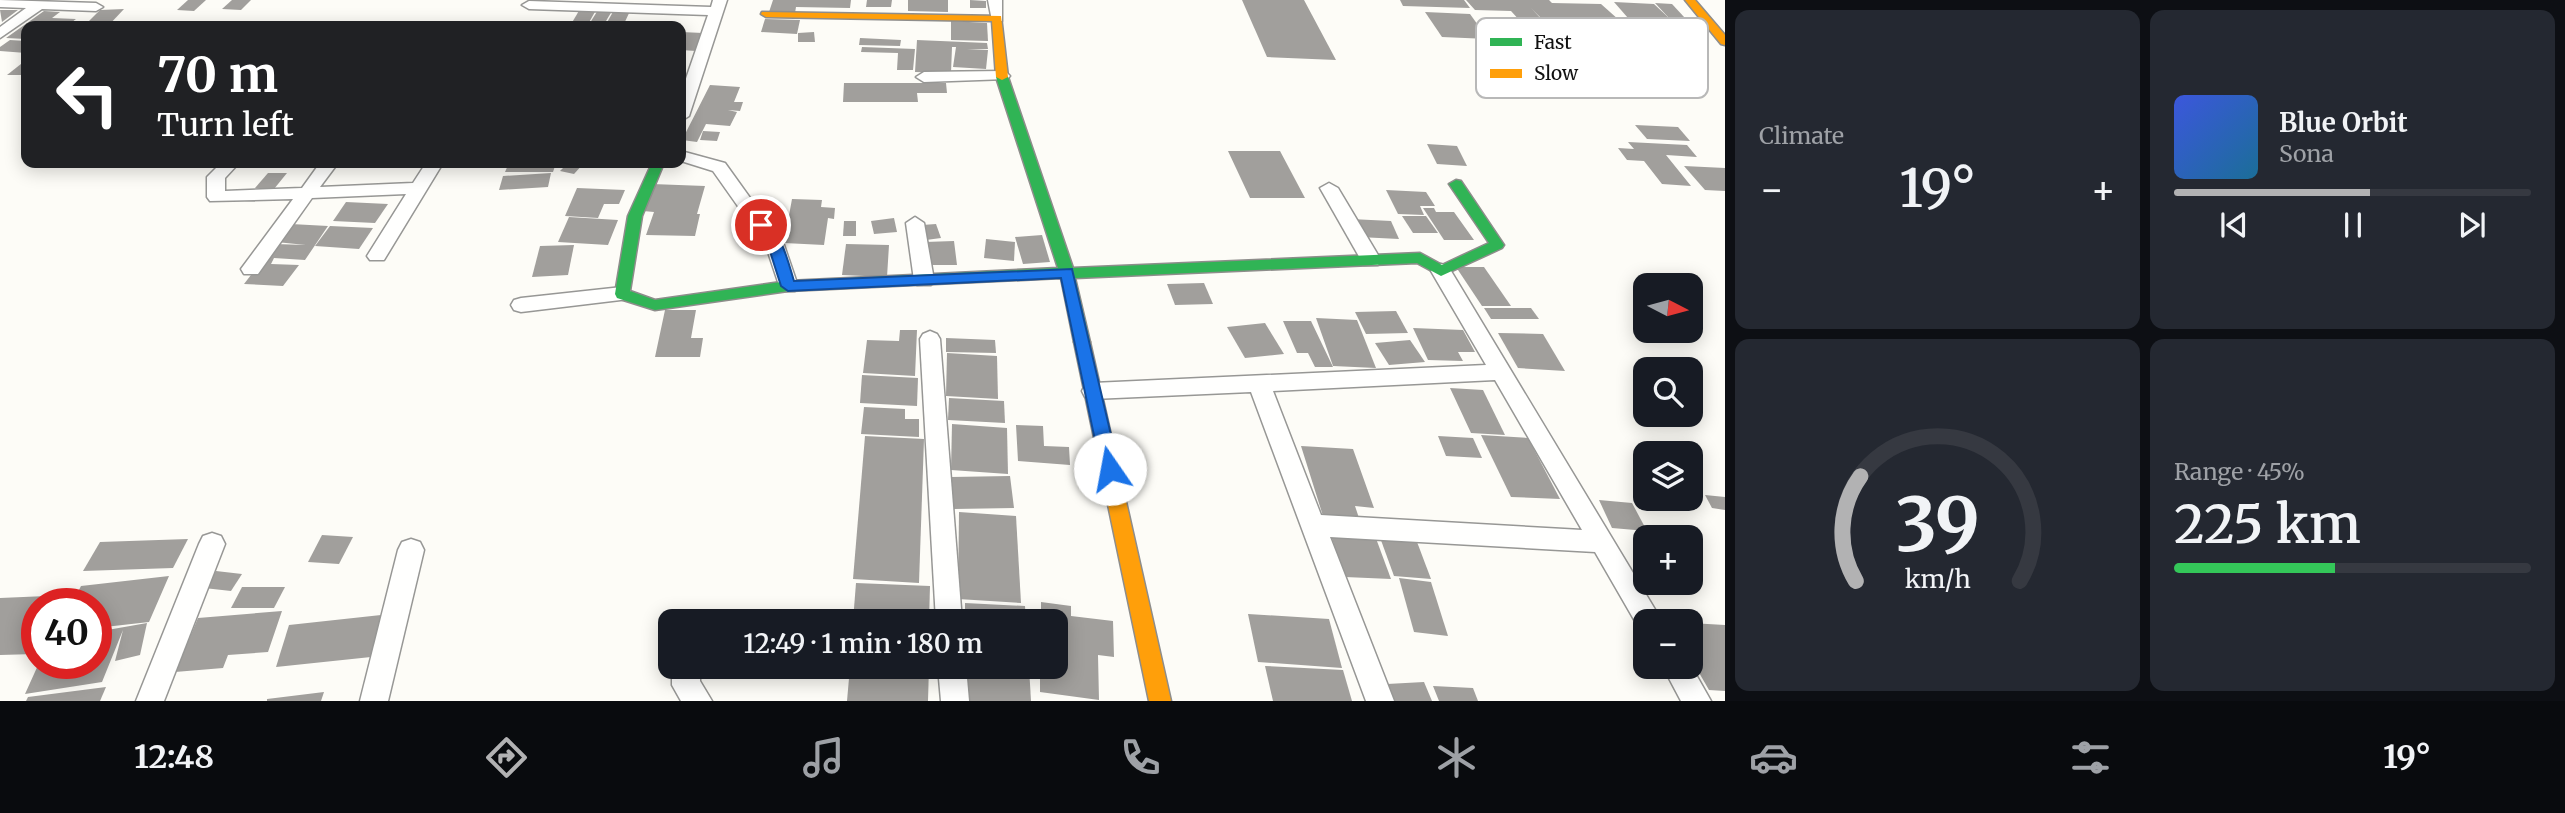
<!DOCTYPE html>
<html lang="en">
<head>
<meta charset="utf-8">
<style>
	:root { --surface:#171b24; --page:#242831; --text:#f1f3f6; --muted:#9ea1a6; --line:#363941; --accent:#b2b2b3 }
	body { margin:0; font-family:Merriweather,serif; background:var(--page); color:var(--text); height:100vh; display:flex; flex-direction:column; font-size:26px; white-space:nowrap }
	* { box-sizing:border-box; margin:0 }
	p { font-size:23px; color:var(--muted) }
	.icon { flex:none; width:38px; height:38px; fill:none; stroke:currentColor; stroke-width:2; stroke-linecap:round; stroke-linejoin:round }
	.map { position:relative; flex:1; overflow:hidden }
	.sheet { display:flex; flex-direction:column; gap:10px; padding:10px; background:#0d0f14; width:840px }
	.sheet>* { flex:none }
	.hud { position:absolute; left:21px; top:21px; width:665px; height:147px; border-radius:14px; box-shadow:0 4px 18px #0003; background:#202124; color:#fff; overflow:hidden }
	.needle { width:46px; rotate:96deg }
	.tools { position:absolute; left:1633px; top:273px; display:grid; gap:14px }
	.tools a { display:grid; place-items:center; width:70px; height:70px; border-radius:14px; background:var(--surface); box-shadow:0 4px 18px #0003; font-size:35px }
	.speed { position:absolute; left:21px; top:588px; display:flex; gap:14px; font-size:35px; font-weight:700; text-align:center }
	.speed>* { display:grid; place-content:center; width:91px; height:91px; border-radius:50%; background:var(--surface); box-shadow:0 4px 18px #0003; line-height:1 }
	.speed .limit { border:10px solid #d22; background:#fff; color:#111 }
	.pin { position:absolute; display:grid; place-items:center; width:60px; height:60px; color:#fff; margin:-30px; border:4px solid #fff; border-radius:50%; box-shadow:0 2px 7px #0007 }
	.me { position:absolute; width:77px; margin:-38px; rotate:348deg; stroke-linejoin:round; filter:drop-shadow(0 0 5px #0008) }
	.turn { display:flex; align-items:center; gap:24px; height:147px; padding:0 21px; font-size:32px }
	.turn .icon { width:91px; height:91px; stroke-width:2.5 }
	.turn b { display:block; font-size:49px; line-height:60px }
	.big { font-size:52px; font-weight:600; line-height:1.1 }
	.sheet .widget { flex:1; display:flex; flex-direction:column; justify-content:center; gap:10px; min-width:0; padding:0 24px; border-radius:14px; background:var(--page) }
	.sheet .dial { align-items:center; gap:0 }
	.dial svg { height:182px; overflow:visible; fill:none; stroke:var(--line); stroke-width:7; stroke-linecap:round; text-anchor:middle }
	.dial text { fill:var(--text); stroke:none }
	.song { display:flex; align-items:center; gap:21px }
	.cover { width:84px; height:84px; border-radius:10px; background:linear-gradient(135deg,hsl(230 70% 55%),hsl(200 70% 35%)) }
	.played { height:7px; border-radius:4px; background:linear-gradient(90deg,var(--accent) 55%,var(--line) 55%) }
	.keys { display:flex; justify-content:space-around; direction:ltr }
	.heat { display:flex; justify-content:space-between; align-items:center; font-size:38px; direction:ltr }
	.charge { height:10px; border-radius:5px; background:linear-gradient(90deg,#34c759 45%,var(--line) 0) }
	.sheet .tiles { flex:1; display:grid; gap:10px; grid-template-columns:repeat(2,1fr) }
	.trip { position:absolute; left:658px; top:609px; width:410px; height:70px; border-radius:14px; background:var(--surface); box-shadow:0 4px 18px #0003; font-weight:600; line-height:70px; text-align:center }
	.dock { display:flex; height:112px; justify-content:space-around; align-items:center; background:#090b0e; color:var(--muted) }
	.dock .icon { width:49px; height:49px }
	.dock .current { color:var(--accent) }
	.dock b { font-size:32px; color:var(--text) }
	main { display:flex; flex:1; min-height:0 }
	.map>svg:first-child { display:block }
	.building { fill:#a19f9c }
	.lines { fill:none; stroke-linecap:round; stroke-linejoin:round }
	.street-casing { stroke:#979795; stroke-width:3 }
	.fast-casing { stroke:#8e8d8b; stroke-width:3 }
	.slow-casing { stroke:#8e8d8b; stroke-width:3 }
	.street { fill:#fffffe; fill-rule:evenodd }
	.fast { fill:#30b455; fill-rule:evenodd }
	.slow { fill:#ff9f0a; fill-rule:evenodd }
	.route { fill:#1a73e8; stroke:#114b97; stroke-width:2 }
	.key { fill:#fff; stroke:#b8b8b8; stroke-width:2 }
	.key-label { font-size:19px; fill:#111 }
</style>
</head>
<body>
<main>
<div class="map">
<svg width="1725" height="701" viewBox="0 0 1725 701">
	<rect width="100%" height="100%" fill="#fdfcf7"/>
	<g class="building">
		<polygon points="188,0 206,0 194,11 177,10"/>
		<polygon points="232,0 251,0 241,10 222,9"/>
		<polygon points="773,0 851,0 850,8 796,7 795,13 769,12"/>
		<polygon points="867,0 892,0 891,7 866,7"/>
		<polygon points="908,0 948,0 948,12 908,11"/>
		<polygon points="970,0 986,1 986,8 970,8"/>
		<polygon points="1242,0 1304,0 1336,60 1267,57"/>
		<polygon points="1400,0 1464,0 1470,8 1403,6"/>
		<polygon points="1466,0 1549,0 1552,3 1601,4 1619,20 1542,19 1531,8 1545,23 1537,24 1547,24 1556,35 1532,34 1511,11 1475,10"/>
		<polygon points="1614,2 1654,4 1670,19 1628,18"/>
		<polygon points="1655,3 1672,4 1685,18 1668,17"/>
		<polygon points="124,9 108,26 84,26 100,10"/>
		<polygon points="580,9 596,10 587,26 570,26"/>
		<polygon points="0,10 18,10 2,22"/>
		<polygon points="598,10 612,11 603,26 588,26"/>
		<polygon points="614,10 630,11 623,26 605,26"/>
		<polygon points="44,11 60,12 52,18 76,19 67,26 26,26 26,39 6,38"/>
		<polygon points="1425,12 1470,14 1488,39 1442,37"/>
		<polygon points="765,19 800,20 797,34 761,32"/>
		<polygon points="951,21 987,23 988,41 951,40"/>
		<polygon points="681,32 703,33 696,51 681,50"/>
		<polygon points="814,32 815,42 798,42 798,33"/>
		<polygon points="860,38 901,40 900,46 859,45"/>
		<polygon points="10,40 26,41 26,53 0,51 0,47"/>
		<polygon points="917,40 987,43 988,49 967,49 988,50 986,69 953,67 956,47 952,47 951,73 915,72"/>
		<polygon points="862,47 915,49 913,70 897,70 898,53 861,52"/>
		<polygon points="26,60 26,75 7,75"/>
		<polygon points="844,83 946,83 947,93 917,93 918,102 843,102"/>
		<polygon points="710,85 740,87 734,102 743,102 740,111 728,110 737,112 730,126 706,124 697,142 682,140"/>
		<polygon points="1635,125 1678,127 1690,141 1647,139"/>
		<polygon points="703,131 720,132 717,141 700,140"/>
		<polygon points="1628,142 1687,145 1697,157 1666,155 1691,186 1662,184 1644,161 1627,160 1618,148 1634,149"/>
		<polygon points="1427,144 1457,146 1467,166 1437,164"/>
		<polygon points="1228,151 1280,151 1305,198 1250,198"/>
		<polygon points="509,163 556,163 553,172 505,172"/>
		<polygon points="568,163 584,163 574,174 560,171"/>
		<polygon points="1684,166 1725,168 1725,191 1705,190"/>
		<polygon points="268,173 287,173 274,189 255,188"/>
		<polygon points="551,173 548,187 499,190 503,176"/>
		<polygon points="652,184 705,186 697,214 700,214 695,236 646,235 654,212 643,211"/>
		<polygon points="577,188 625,190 619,204 604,204 598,218 565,216"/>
		<polygon points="1386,190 1426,192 1435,206 1420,206 1424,215 1398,214"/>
		<polygon points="792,199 822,200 821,207 835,208 834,219 828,218 824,245 784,243"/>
		<polygon points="346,202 388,204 375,223 333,221"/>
		<polygon points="1423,208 1434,208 1436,212 1454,212 1474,240 1444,240"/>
		<polygon points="1402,216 1426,216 1438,233 1413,233"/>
		<polygon points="569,217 618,220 608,245 558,242"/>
		<polygon points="894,218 897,232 874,234 871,221"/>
		<polygon points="1351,219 1391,221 1399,239 1359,237"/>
		<polygon points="844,221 856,221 856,236 843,236"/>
		<polygon points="291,224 328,226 305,260 274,258 271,264 299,265 283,286 244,284 275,244 306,245 276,242"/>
		<polygon points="936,224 941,238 926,240 922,225"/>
		<polygon points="330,226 373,228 359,249 315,246"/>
		<polygon points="1042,235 1050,262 1023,264 1015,237"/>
		<polygon points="986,239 1015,242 1014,261 984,258"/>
		<polygon points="954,241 957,265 927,265 925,242"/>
		<polygon points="846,244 889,245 887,277 842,275"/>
		<polygon points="574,245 568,275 532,277 540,246"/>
		<polygon points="1456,267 1484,267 1511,306 1482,306"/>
		<polygon points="1204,283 1213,304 1175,305 1167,284"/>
		<polygon points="1484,308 1531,308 1539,319 1491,319"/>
		<polygon points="665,310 696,310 691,338 703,338 700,357 655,357"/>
		<polygon points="1396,311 1408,333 1366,334 1355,312"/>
		<polygon points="1316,318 1357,320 1376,368 1333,366"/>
		<polygon points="1283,321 1311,321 1333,367 1315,367 1308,353 1297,353"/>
		<polygon points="1265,323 1284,354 1245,358 1227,327"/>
		<polygon points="1413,328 1463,330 1475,352 1458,352 1463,361 1428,360"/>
		<polygon points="900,330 917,330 915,376 863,373 867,340 899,341"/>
		<polygon points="1498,333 1543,334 1565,371 1518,368"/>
		<polygon points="946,338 995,340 996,353 946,352"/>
		<polygon points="1410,340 1425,362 1389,365 1375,343"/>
		<polygon points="947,353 997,356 998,399 946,396"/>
		<polygon points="862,375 918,378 917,406 860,403"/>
		<polygon points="1450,388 1483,390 1505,435 1471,433"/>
		<polygon points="949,398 1004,401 1005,423 948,420"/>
		<polygon points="864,407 905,409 905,419 919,419 919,437 861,434"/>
		<polygon points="952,424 1007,428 1008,474 951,470"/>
		<polygon points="1016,425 1043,426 1044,446 1069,447 1070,465 1018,461"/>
		<polygon points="1481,435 1528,438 1560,499 1511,497"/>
		<polygon points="865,436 924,439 919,583 853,579"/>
		<polygon points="1438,436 1473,438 1482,458 1446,456"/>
		<polygon points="1301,446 1353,449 1374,508 1355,506 1359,518 1323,516"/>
		<polygon points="1010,476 1014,508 954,509 951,477"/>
		<polygon points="1705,495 1725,497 1725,510 1712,508"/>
		<polygon points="1599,500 1632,503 1647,531 1612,528"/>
		<polygon points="959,512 1016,516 1021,603 958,599"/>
		<polygon points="1329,530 1374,533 1391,579 1345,577"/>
		<polygon points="1378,532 1414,534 1431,579 1394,576"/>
		<polygon points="322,535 353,537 339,564 308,562"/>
		<polygon points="188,539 173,568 83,571 100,542"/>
		<polygon points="216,571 242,574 231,591 204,588"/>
		<polygon points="169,576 149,622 96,628 96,604 72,604 81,586"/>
		<polygon points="1399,578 1431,582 1448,636 1414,632"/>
		<polygon points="856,583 930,586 929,621 853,621"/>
		<polygon points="242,587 285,587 274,608 231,608"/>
		<polygon points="70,595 64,604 37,604 35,654 0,655 0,598"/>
		<polygon points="1041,602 1071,606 1071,616 1113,621 1114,657 1098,655 1099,700 1040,692 1040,667 1055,667 1055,621 1041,621"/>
		<polygon points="965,603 1025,606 1026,621 965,621"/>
		<polygon points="282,611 268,652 228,655 223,668 175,672 198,618"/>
		<polygon points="1248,614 1329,619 1342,668 1258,662"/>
		<polygon points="381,615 371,657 276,667 289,625"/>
		<polygon points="147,623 140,655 115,661 123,630 102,682 25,694 39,663 96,663 96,632"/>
		<polygon points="1690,623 1725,625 1725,691 1709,690 1690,657"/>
		<polygon points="1265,666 1343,670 1352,701 1273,701"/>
		<polygon points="850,667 929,667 928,701 847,701"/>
		<polygon points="966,667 1029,667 1031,701 966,701"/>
		<polygon points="1424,682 1432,701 1394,701 1387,684"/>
		<polygon points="1433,686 1473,688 1478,701 1439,701"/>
		<polygon points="106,687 100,701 26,701 28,697"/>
		<polygon points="324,692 321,701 267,701 267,699"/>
	</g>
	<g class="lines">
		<defs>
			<g id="street">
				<polygon points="0,0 96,3 103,7 96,11 42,9 0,38 0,27 26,8 0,7"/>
				<polygon points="713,0 727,0 689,116 681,121 681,93 708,15 529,9 522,5 529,1 711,7"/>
				<polygon points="988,0 1002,0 1002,21 992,21"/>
				<polygon points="1002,71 1007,73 1010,76 1007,79 924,82 916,77 924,72"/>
				<polygon points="681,151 725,163 784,245 798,286 795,291 781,291 766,246 713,171 681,161"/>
				<polygon points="221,163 239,163 225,178 225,191 302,188 320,163 338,163 320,187 413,183 426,163 443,163 384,260 370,260 367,256 406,194 312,198 258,274 244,274 241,269 293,199 210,201 207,197 207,177"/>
				<polygon points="1329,183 1338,188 1381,260 1378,265 1364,265 1361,260 1320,188"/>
				<polygon points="915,217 924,223 934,280 931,285 917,285 914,280 906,223"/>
				<path d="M1441,264L1448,266L1662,621H1645V632L1640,630L1595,552L1330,537L1394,701H1366L1251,392L1093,399L1085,397L1082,391L1085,385L1093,383L1486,365L1431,271L1434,266ZM1495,380L1582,530L1321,515L1273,391Z"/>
				<polygon points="622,287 629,289 632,294 629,299 521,312 514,310 511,305 514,300 521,298"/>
				<polygon points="930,331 937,334 940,339 962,621 936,621 920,339 923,334"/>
				<polygon points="212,533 221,536 225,544 164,701 136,701 199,544 203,536"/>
				<polygon points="411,539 420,542 424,550 388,701 360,701 398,550 402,542"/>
				<polygon points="1690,664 1711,701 1681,701 1663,667 1690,667"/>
				<polygon points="672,667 700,667 700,681 712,701 681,701 672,685"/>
				<polygon points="938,667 966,667 969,701 941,701"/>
			</g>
			<polygon id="fast" points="1002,74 1008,77 1073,268 1420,253 1442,265 1489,243 1449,184 1456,180 1461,181 1504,245 1502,248 1441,276 1417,263 1075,278 1090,342 1082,348 1074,342 1061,278 788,291 655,310 617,298 615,294 628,216 652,163 664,163 642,216 630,291 655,300 788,281 1058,268 996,77"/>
			<g id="slow">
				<polygon points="1685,0 1695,0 1725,35 1725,45 1721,44"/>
				<polygon points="762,12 1001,16 1008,77 1002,80 996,77 992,21 766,17 761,14"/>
				<polygon points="1082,336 1090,342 1171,701 1149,701 1074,342"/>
			</g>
		</defs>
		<use href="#street" class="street-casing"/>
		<use href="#fast" class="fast-casing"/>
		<use href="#slow" class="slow-casing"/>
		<use href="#street" class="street"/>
		<use href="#fast" class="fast"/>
		<use href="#slow" class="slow"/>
	</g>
	<path class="route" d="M761,221C781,228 788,262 794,281L1072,269L1119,469L1116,474L1110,476L1104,474L1101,469L1061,278L788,291L781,286L768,245L754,225Z"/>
	<rect x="1476" y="18" width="232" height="80" rx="10" class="key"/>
	<rect x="1490" y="38" width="32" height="8" fill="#30b455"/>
	<rect x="1490" y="69" width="32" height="9" fill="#ff9f0a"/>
	<g class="key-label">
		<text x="1534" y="49">Fast</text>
		<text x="1534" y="80">Slow</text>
	</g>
</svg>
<div class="tools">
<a><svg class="needle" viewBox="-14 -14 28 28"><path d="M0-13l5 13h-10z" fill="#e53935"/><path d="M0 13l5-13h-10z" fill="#9ea1a6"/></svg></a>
<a><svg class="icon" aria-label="search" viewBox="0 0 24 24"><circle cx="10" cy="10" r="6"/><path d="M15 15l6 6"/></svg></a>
<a><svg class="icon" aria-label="layers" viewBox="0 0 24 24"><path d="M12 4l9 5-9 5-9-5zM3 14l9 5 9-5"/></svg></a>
<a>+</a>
<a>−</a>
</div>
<div class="speed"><div class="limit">40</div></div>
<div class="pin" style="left:761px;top:225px;background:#d93025"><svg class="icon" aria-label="arrive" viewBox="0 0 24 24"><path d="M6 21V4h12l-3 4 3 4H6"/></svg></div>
<svg class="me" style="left:1110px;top:469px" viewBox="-20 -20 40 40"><circle r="19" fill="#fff"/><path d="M0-13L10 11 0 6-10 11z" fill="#1a73e8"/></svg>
<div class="trip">12:49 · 1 min · 180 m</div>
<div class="hud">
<div class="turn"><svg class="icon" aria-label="left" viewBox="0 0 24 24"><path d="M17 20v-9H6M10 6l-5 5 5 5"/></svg><div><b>70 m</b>Turn left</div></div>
</div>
</div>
<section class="sheet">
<div class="tiles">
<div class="widget"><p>Climate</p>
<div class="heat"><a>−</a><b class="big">19°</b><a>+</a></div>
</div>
<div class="widget">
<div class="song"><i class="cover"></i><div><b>Blue Orbit</b><p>Sona</p></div></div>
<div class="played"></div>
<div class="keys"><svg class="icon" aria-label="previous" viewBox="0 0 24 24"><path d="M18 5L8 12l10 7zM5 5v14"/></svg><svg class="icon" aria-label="pause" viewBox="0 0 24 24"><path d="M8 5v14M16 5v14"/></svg><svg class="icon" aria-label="next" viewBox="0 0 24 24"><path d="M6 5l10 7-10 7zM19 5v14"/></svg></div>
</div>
<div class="widget dial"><svg viewBox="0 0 100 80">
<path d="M14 69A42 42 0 1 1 86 69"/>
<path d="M14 69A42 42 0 0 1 16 23" stroke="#b2b2b3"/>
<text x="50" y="56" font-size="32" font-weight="700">39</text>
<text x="50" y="72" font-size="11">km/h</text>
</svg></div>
<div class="widget"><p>Range · 45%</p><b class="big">225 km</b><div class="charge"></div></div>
</div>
</section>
</main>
<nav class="dock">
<b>12:48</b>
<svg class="icon current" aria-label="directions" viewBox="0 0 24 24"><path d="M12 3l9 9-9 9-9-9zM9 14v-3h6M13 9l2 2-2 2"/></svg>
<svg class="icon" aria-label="music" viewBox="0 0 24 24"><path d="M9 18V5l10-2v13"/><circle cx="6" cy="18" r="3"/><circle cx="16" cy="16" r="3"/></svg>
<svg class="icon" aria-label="phone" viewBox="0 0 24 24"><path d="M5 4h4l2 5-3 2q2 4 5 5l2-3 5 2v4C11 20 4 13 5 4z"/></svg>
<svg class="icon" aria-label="climate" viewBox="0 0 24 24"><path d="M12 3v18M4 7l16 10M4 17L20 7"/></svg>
<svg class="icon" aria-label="car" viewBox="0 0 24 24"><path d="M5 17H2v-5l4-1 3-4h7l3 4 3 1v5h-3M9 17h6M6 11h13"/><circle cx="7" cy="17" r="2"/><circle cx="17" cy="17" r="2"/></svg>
<svg class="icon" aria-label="filters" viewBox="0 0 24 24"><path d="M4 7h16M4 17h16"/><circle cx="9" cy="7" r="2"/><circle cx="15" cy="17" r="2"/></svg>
<b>19°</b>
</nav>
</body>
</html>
